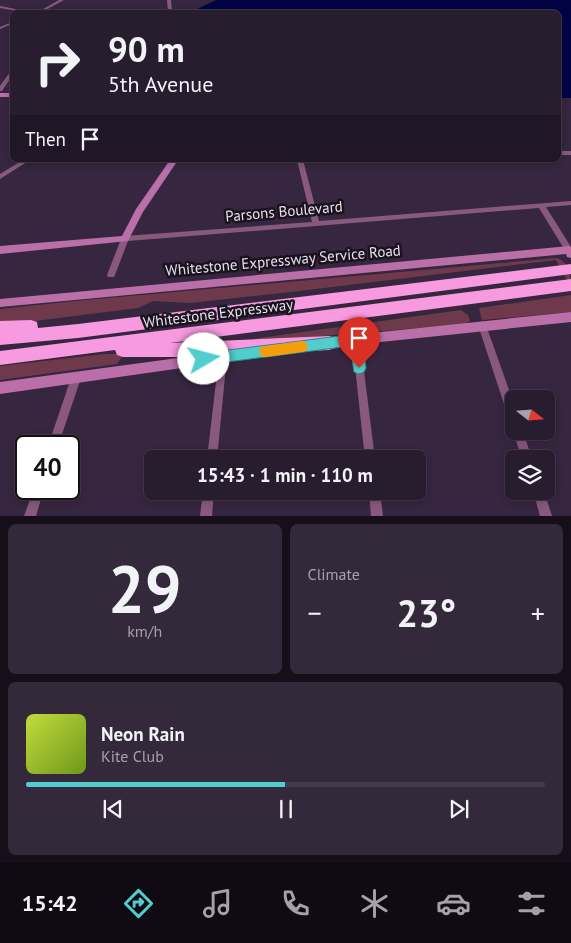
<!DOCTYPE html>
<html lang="en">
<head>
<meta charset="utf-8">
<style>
	:root { --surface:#281c2f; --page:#34293b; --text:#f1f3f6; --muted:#a5a1aa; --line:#443a4b; --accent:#52cdcd }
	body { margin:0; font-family:"PT Sans",sans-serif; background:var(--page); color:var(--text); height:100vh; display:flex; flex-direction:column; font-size:19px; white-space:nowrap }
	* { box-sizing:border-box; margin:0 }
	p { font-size:16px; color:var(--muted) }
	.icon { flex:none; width:28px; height:28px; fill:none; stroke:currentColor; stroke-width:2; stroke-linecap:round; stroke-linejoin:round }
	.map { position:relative; height:516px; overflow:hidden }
	.sheet { display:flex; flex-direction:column; gap:8px; padding:8px; background:#160f1a; flex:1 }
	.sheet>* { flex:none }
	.guide { position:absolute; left:10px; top:10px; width:551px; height:152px; border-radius:8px; box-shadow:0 2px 8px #0003,0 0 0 1px var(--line); background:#281c2f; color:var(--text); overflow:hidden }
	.needle { width:32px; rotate:107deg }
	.fabs { position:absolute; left:505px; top:390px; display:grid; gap:10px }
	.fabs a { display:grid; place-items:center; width:50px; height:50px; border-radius:8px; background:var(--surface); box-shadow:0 2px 8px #0003,0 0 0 1px var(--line); font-size:25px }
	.speed { position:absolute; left:15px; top:435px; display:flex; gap:10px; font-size:25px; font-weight:700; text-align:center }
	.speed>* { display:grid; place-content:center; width:65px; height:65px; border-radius:50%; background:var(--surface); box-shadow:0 2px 8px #0003,0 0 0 1px var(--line); line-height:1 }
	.speed .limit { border:2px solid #111; border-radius:8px; background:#fff; color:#111 }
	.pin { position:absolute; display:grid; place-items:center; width:42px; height:42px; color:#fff; margin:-51px -21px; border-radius:50% 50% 50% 0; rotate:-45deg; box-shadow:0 0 5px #0007 }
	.pin .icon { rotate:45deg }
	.me { position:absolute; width:55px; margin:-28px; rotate:82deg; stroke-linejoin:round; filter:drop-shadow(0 0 4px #0008) }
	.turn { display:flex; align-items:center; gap:18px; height:105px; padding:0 15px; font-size:22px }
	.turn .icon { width:65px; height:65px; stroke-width:2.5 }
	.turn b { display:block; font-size:35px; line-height:42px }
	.then { display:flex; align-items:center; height:48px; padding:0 15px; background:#0003; gap:10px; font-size:19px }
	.big { font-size:38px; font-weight:700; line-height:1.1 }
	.sheet .tile { flex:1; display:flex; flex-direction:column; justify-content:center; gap:8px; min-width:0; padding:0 18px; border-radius:8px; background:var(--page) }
	.sheet .dial { align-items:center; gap:0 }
	.dial b { font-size:65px; line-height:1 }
	.song { display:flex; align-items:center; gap:15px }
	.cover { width:60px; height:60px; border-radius:8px; background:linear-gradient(135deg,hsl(70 70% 55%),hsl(80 70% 35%)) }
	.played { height:5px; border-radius:2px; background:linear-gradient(90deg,var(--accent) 50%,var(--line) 50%) }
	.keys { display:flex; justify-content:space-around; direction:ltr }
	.heat { display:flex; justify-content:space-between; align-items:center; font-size:28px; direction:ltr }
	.sheet .tiles { flex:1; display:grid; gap:8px; grid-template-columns:1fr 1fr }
	.tile:last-child { grid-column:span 2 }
	.trip { position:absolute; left:144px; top:450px; width:282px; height:50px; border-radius:8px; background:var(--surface); box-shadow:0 2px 8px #0003,0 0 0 1px var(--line); font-weight:700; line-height:50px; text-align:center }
	.tab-bar { display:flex; height:80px; justify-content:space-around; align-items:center; background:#100b13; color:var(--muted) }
	.tab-bar .icon { width:35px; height:35px }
	.tab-bar .on { color:var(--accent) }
	.tab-bar b { font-size:22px; color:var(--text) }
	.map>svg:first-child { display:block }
	.green { fill:#6e3a4b }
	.water { fill:#020345 }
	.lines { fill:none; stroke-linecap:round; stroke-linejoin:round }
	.street { fill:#88597c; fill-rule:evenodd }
	.secondary { fill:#ba6fa8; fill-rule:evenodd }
	.highway { fill:#f89ae0; fill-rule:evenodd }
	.route { fill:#52cdcd; stroke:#358585 }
	.slow { fill:#f59e0b }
	.labels { text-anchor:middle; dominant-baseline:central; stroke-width:5; stroke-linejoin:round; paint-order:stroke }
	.street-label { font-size:15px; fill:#e8deee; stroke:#1a131e }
</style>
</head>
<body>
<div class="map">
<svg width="571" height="516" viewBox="0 0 571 516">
	<rect width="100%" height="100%" fill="#36263f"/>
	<g class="green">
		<path d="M557,258C569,262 571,276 571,287L556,260L291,292L190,303L153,301L138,308L35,321H0V309L85,300Z"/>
		<polygon points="571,295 571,312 482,320 479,308"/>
		<polygon points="461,310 468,315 470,321 464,324 265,341 253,339"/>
		<polygon points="105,354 124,354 117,364 0,380 0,366"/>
	</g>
	<polygon class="water" points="216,0 571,0 571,98 559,98 559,12 191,12"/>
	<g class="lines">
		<g class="street">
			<polygon points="59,0 64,0 42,12 38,12"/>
			<polygon points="167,0 171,0 172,12 168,12"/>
			<polygon points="0,6 26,11 28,12 23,12 0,8"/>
			<polygon points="12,22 12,24 0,29 0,27"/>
			<polygon points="10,72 12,72 12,76 2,91 0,91 0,86"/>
			<rect x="559" y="151" width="12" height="4"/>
			<polygon points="23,160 30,160 0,179 0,174"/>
			<polygon points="297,160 303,160 319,221 571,201 571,205 546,207 571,247 571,252 566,252 539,208 128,241 115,275 114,277 108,277 107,275 121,239 125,236 312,222"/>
			<polygon points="482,321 485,323 486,325 514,404 514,424 510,422 509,419 478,325 479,323"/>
			<polygon points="356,335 359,336 360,339 375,459 365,459 352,339 353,336"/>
			<polygon points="223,352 226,353 227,356 217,459 207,459 219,356 220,353"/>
			<polygon points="76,374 79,375 81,378 58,446 48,446 71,378 73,375"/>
			<polygon points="514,429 514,431 523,431 532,459 522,459 513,431"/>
			<polygon points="34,489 44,489 36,516 24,516"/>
			<polygon points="203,491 214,491 212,516 200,516"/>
			<polygon points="369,491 380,491 383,516 371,516"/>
			<polygon points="533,491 544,491 552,516 540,516"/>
		</g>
		<g class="secondary">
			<rect x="0" y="93" width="12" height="4"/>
			<polygon points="170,160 178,160 143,212 128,241 0,254 0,246 122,236 136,209"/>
			<polygon points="569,246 571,247 571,258 567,257 566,254 0,307 0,299"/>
			<polygon points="571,312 571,322 323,348 319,347 317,343 319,339 323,338"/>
			<polygon points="252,348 256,349 258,353 256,357 252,358 0,394 0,382"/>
		</g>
		<g class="highway">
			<polygon points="571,264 571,274 78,338 0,345 0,321 31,320 37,322 38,328 78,324"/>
			<polygon points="571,279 571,291 170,343 329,336 335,338 337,343 335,348 329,350 191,357 123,357 117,355 115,350 0,365 0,351"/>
		</g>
	</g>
	<polygon class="route" points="356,334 361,336 363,340 366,368 364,372 359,374 354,372 350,346 204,365 200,363 198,359 200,355 204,353"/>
	<polygon class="slow" points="302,341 306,343 308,347 306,351 302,352 266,357 261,356 259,351 261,347 266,346"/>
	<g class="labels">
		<g class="street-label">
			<text transform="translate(284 211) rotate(-5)">Parsons Boulevard</text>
			<text transform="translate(283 260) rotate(-5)">Whitestone Expressway Service Road</text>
			<text transform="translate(218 313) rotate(-7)">Whitestone Expressway</text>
		</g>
	</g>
</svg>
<div class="fabs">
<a><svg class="needle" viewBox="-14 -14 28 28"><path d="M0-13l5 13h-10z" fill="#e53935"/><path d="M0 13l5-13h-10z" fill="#a5a1aa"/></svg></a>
<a><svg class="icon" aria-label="layers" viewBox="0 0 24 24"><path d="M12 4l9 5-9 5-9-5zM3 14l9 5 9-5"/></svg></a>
</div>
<div class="speed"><div class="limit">40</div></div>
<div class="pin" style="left:359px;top:368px;background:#d93025"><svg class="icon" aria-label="arrive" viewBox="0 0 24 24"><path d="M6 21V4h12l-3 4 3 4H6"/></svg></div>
<svg class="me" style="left:204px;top:359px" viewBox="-20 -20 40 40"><circle r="19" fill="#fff"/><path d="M0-13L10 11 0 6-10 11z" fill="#52cdcd"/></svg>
<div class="trip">15:43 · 1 min · 110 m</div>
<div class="guide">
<div class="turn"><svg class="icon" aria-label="right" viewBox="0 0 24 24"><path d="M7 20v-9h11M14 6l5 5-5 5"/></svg><div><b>90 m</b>5th Avenue</div></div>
<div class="then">Then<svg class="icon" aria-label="arrive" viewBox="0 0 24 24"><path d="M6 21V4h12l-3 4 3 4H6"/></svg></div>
</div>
</div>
<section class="sheet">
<div class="tiles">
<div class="tile dial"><b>29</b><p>km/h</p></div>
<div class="tile"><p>Climate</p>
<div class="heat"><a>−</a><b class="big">23°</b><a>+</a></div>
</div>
<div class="tile">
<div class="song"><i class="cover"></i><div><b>Neon Rain</b><p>Kite Club</p></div></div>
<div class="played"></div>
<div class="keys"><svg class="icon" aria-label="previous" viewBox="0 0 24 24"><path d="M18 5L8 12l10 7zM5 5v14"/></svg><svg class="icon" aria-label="pause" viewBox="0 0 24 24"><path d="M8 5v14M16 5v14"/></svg><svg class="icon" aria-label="next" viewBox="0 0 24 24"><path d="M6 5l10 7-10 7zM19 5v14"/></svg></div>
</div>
</div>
</section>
<nav class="tab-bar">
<b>15:42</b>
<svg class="icon on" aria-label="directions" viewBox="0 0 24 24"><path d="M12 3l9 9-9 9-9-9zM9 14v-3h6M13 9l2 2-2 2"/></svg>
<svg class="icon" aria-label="music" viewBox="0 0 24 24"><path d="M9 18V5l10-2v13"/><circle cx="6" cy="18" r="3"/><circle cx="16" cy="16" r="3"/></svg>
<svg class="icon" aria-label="phone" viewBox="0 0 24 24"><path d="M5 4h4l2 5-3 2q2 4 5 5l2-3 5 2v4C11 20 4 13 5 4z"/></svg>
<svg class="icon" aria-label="climate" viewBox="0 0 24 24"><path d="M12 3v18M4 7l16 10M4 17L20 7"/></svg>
<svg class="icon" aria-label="car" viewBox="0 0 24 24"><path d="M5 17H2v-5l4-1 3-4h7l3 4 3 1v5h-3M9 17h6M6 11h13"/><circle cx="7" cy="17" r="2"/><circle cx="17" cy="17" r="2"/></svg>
<svg class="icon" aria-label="filters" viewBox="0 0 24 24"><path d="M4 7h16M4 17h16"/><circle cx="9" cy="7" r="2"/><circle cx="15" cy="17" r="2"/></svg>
</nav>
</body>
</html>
